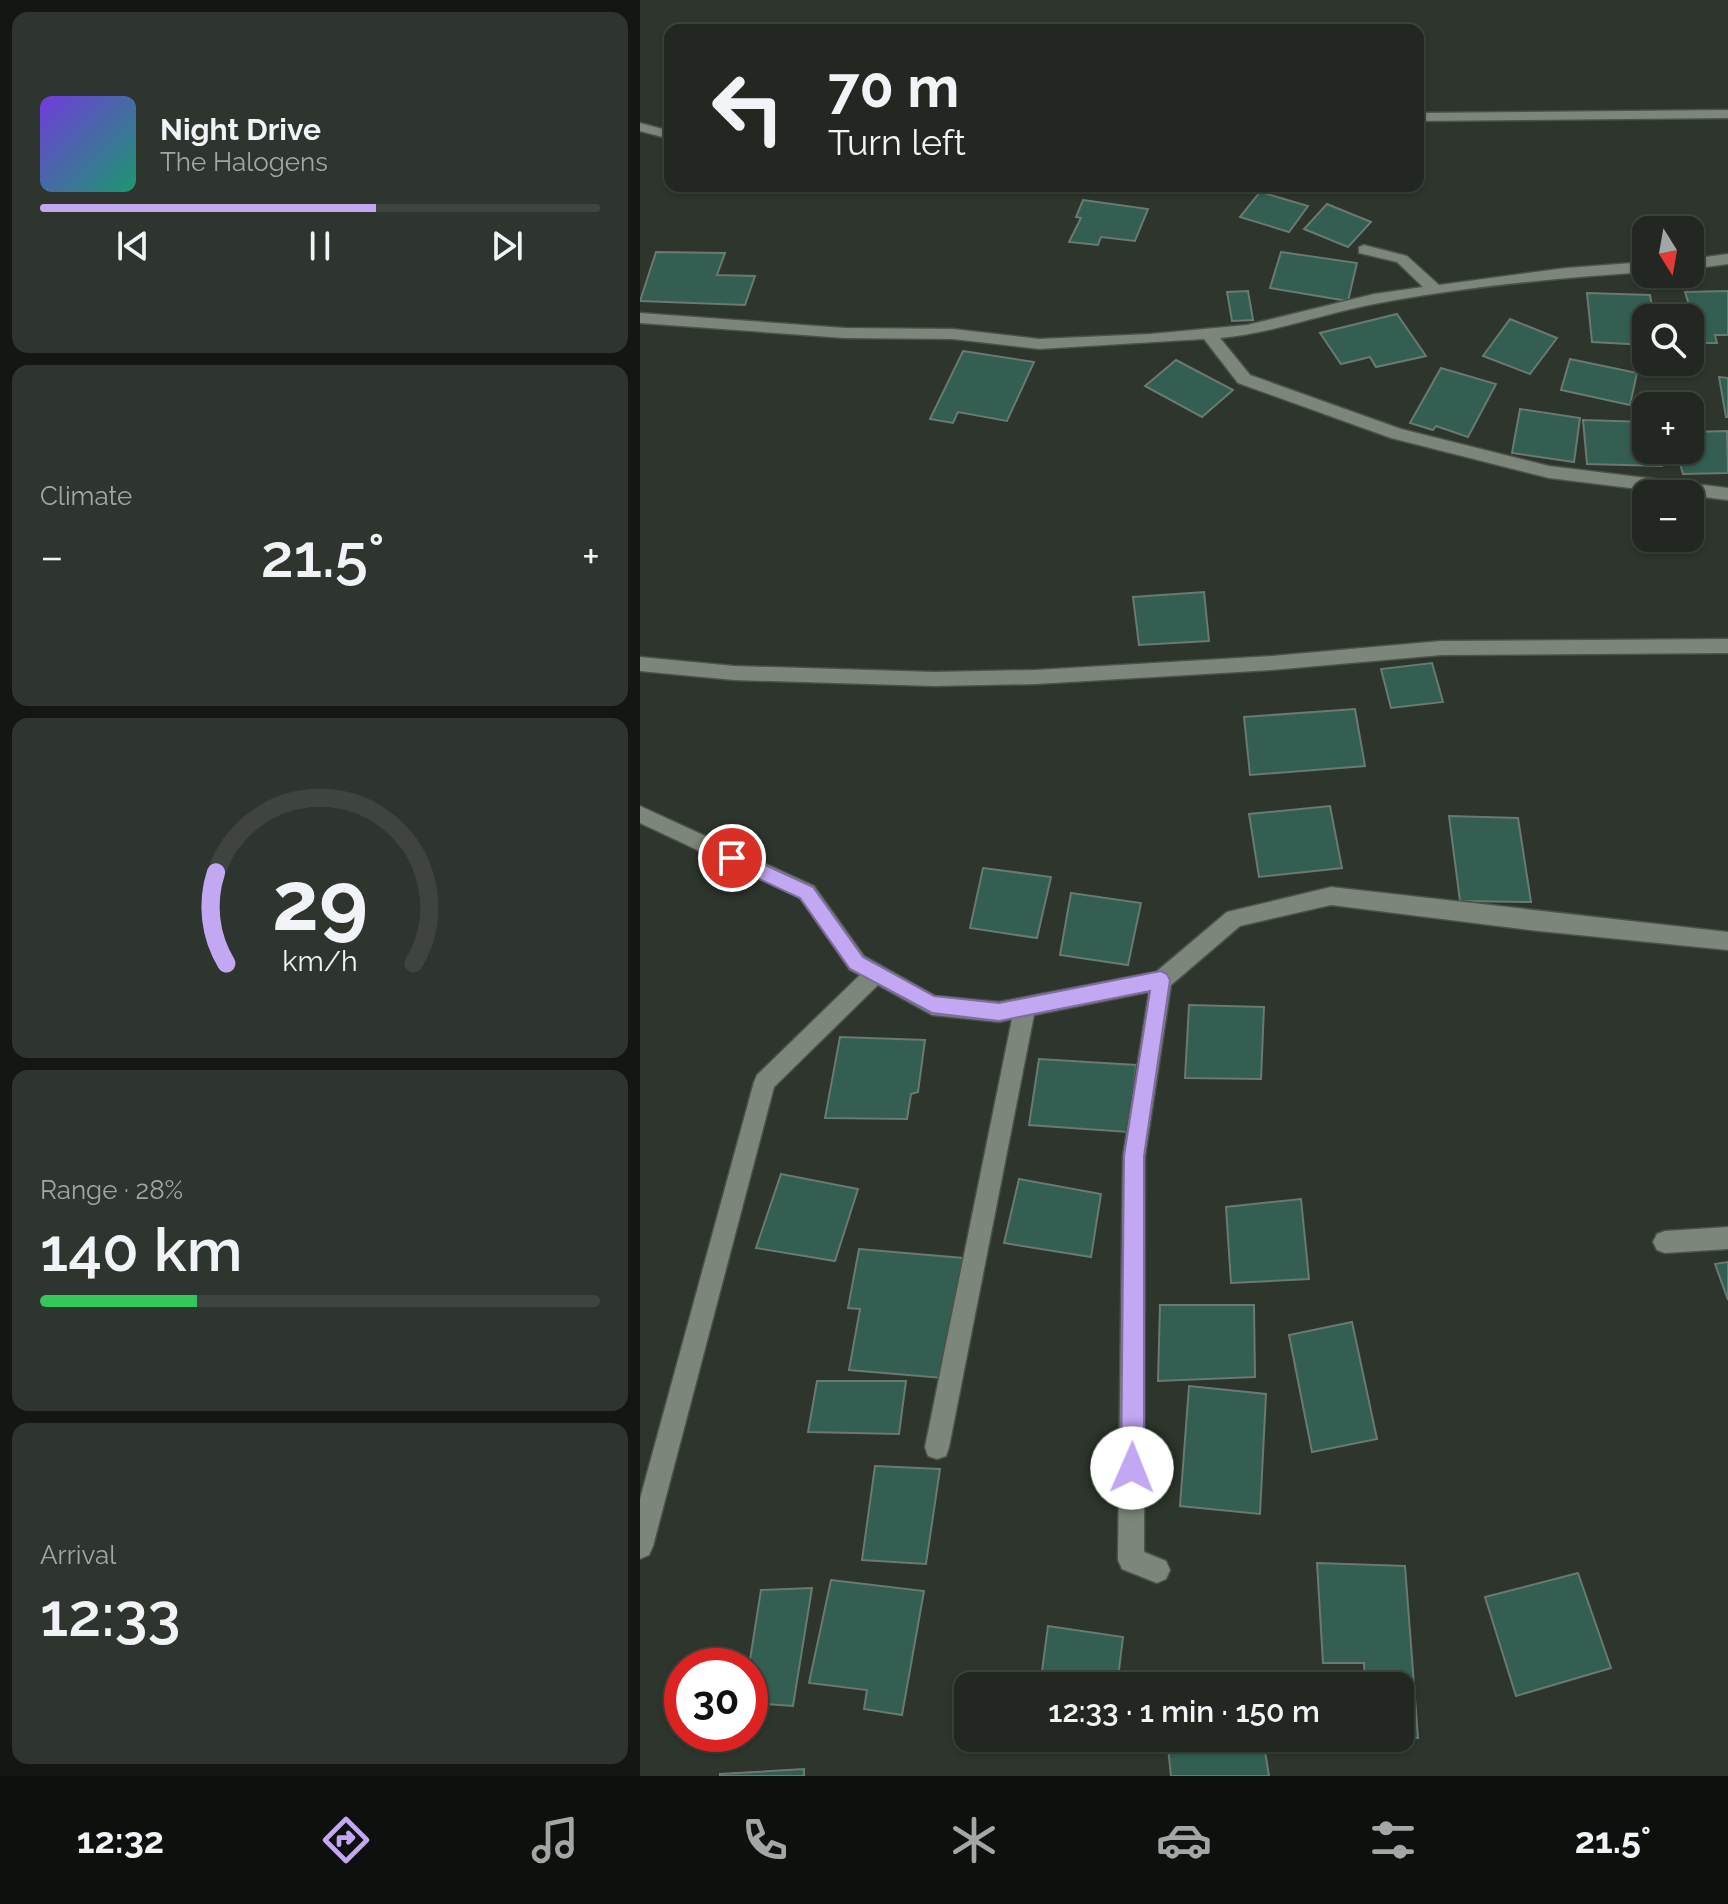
<!DOCTYPE html>
<html lang="en">
<head>
<meta charset="utf-8">
<style>
	:root { --surface:#222821; --page:#2e342e; --text:#f1f3f6; --muted:#a2a6a5; --line:#3f443f; --accent:#c2a8f3 }
	body { margin:0; font-family:Raleway,sans-serif; background:var(--page); color:var(--text); height:100vh; display:flex; flex-direction:column; font-size:30px; white-space:nowrap }
	* { box-sizing:border-box; margin:0 }
	p { font-size:26px; color:var(--muted) }
	.icon { flex:none; width:44px; height:44px; fill:none; stroke:currentColor; stroke-width:2; stroke-linecap:round; stroke-linejoin:round }
	.map { position:relative; flex:1; overflow:hidden }
	.details { display:flex; flex-direction:column; gap:12px; padding:12px; background:#131612; width:640px }
	.details>* { flex:none }
	.hud { position:absolute; left:24px; top:24px; width:760px; height:168px; border-radius:16px; box-shadow:0 2px 6px #0004,0 0 0 2px var(--line); background:#222821; color:var(--text); overflow:hidden }
	.needle { width:52px; rotate:169deg }
	.controls { position:absolute; left:992px; top:216px; display:grid; gap:16px }
	.controls a { display:grid; place-items:center; width:72px; height:72px; border-radius:16px; background:var(--surface); box-shadow:0 2px 6px #0004,0 0 0 2px var(--line); font-size:40px }
	.speed { position:absolute; left:24px; top:1648px; display:flex; gap:16px; font-size:40px; font-weight:700; text-align:center }
	.speed>* { display:grid; place-content:center; width:104px; height:104px; border-radius:50%; background:var(--surface); box-shadow:0 2px 6px #0004,0 0 0 2px var(--line); line-height:1 }
	.speed .limit { border:12px solid #d22; background:#fff; color:#111 }
	.pin { position:absolute; display:grid; place-items:center; width:68px; height:68px; color:#fff; margin:-34px; border:4px solid #fff; border-radius:50%; box-shadow:0 2px 8px #0007 }
	.me { position:absolute; width:88px; margin:-44px; rotate:1deg; stroke-linejoin:round; filter:drop-shadow(0 0 6px #0008) }
	.turn { display:flex; align-items:center; gap:28px; height:168px; padding:0 32px; font-size:36px }
	.turn .icon { width:104px; height:104px; stroke-width:2.5 }
	.turn b { display:block; font-size:56px; line-height:68px }
	.big { font-size:60px; font-weight:600; line-height:1.1 }
	.details .tile { flex:1; display:flex; flex-direction:column; justify-content:center; gap:12px; min-width:0; padding:0 28px; border-radius:16px; background:var(--page) }
	.details .dial { align-items:center; gap:0 }
	.dial svg { height:208px; overflow:visible; fill:none; stroke:var(--line); stroke-width:7; stroke-linecap:round; text-anchor:middle }
	.dial text { fill:var(--text); stroke:none }
	.song { display:flex; align-items:center; gap:24px }
	.cover { width:96px; height:96px; border-radius:12px; background:linear-gradient(135deg,hsl(260 70% 55%),hsl(160 70% 35%)) }
	.played { height:8px; border-radius:4px; background:linear-gradient(90deg,var(--accent) 60%,var(--line) 60%) }
	.keys { display:flex; justify-content:space-around; direction:ltr }
	.heat { display:flex; justify-content:space-between; align-items:center; font-size:44px; direction:ltr }
	.charge { height:12px; border-radius:6px; background:linear-gradient(90deg,#34c759 28%,var(--line) 0) }
	.trip { position:absolute; left:314px; top:1672px; width:460px; height:80px; border-radius:16px; background:var(--surface); box-shadow:0 2px 6px #0004,0 0 0 2px var(--line); font-weight:600; line-height:80px; text-align:center }
	.tab-bar { display:flex; height:128px; justify-content:space-around; align-items:center; background:#0e100d; color:var(--muted) }
	.tab-bar .icon { width:56px; height:56px }
	.tab-bar .current { color:var(--accent) }
	.tab-bar b { font-size:36px; color:var(--text) }
	main { display:flex; flex:1; min-height:0 }
	.map>svg:first-child { display:block }
	.building { fill:#335e51; stroke:#697973; stroke-width:2 }
	.lines { fill:none; stroke-linecap:round; stroke-linejoin:round }
	.street-casing { stroke:#4a5249; stroke-width:3 }
	.street { fill:#7d867b; fill-rule:evenodd }
	.route { fill:#c2a8f3; stroke:#7e6d9e; stroke-width:2 }
</style>
</head>
<body>
<main>
<section class="details">
<div class="tile">
<div class="song"><i class="cover"></i><div><b>Night Drive</b><p>The Halogens</p></div></div>
<div class="played"></div>
<div class="keys"><svg class="icon" aria-label="previous" viewBox="0 0 24 24"><path d="M18 5L8 12l10 7zM5 5v14"/></svg><svg class="icon" aria-label="pause" viewBox="0 0 24 24"><path d="M8 5v14M16 5v14"/></svg><svg class="icon" aria-label="next" viewBox="0 0 24 24"><path d="M6 5l10 7-10 7zM19 5v14"/></svg></div>
</div>
<div class="tile"><p>Climate</p>
<div class="heat"><a>−</a><b class="big">21.5°</b><a>+</a></div>
</div>
<div class="tile dial"><svg viewBox="0 0 100 80">
<path d="M14 69A42 42 0 1 1 86 69"/>
<path d="M14 69A42 42 0 0 1 10 34" stroke="#c2a8f3"/>
<text x="50" y="56" font-size="32" font-weight="700">29</text>
<text x="50" y="72" font-size="11">km/h</text>
</svg></div>
<div class="tile"><p>Range · 28%</p><b class="big">140 km</b><div class="charge"></div></div>
<div class="tile"><p>Arrival</p><b class="big">12:33</b></div>
</section>
<div class="map">
<svg width="1088" height="1776" viewBox="0 0 1088 1776">
	<rect width="100%" height="100%" fill="#2d352c"/>
	<g class="building">
		<polygon points="620,192 668,206 649,232 600,217"/>
		<polygon points="443,200 508,209 495,241 461,237 458,245 429,242 441,218 436,217"/>
		<polygon points="687,204 731,222 708,247 664,229"/>
		<polygon points="16,252 85,253 77,275 115,276 105,305 0,301"/>
		<polygon points="641,252 717,263 708,301 630,288"/>
		<polygon points="608,291 613,320 592,321 587,292"/>
		<polygon points="1088,291 1088,335 1075,335 1077,343 1061,343 1045,292"/>
		<polygon points="947,293 1010,295 1014,318 1006,318 1006,345 952,342"/>
		<polygon points="757,314 786,356 736,367 730,357 701,364 680,333"/>
		<polygon points="870,319 917,338 890,374 843,356"/>
		<polygon points="323,351 394,362 367,421 318,412 313,423 290,419"/>
		<polygon points="930,359 997,373 990,405 921,390"/>
		<polygon points="536,360 593,390 562,417 505,386"/>
		<polygon points="801,368 856,384 828,437 796,426 793,430 770,423"/>
		<polygon points="1079,377 1088,378 1088,417 1086,417"/>
		<polygon points="880,409 940,418 934,462 872,453"/>
		<polygon points="943,420 1006,422 1006,450 1020,450 1022,466 947,464"/>
		<polygon points="1087,431 1088,473 1043,474 1036,450 1050,450 1050,432"/>
		<polygon points="564,592 569,641 499,645 493,597"/>
		<polygon points="792,663 803,702 751,708 741,669"/>
		<polygon points="715,709 725,766 610,775 604,717"/>
		<polygon points="690,806 702,868 619,877 609,814"/>
		<polygon points="809,816 878,818 891,902 820,901"/>
		<polygon points="343,868 411,877 397,938 330,928"/>
		<polygon points="431,893 501,903 488,965 420,955"/>
		<polygon points="549,1005 624,1007 621,1079 545,1078"/>
		<polygon points="200,1037 285,1040 278,1092 271,1094 267,1119 185,1118"/>
		<polygon points="399,1059 496,1065 488,1132 389,1125"/>
		<polygon points="141,1174 218,1189 195,1261 116,1248"/>
		<polygon points="379,1179 461,1194 451,1257 364,1243"/>
		<polygon points="661,1199 669,1279 591,1283 586,1207"/>
		<polygon points="219,1249 323,1258 303,1378 209,1370 220,1309 208,1308"/>
		<polygon points="1088,1262 1088,1300 1075,1264"/>
		<polygon points="520,1305 614,1305 615,1377 518,1381"/>
		<polygon points="712,1322 737,1439 672,1452 649,1335"/>
		<polygon points="177,1381 266,1381 259,1434 168,1432"/>
		<polygon points="549,1386 626,1394 620,1514 540,1506"/>
		<polygon points="235,1466 300,1469 286,1564 222,1560"/>
		<polygon points="677,1563 765,1566 778,1738 760,1737 760,1686 725,1686 724,1663 683,1663"/>
		<polygon points="938,1573 971,1668 876,1696 845,1597"/>
		<polygon points="191,1580 284,1591 262,1715 224,1709 227,1690 169,1683"/>
		<polygon points="172,1588 153,1706 110,1703 109,1666 121,1590"/>
		<polygon points="408,1626 483,1637 477,1686 400,1686"/>
		<polygon points="527,1738 623,1738 629,1776 531,1776"/>
		<polygon points="164,1769 164,1776 80,1776 80,1774"/>
	</g>
	<g class="lines">
		<defs>
			<g id="street">
				<polygon points="1088,110 1088,118 778,121 778,113"/>
				<polygon points="0,123 30,131 30,139 0,131"/>
				<path d="M724,245L767,256L799,285L926,268L1006,262V272C916,278 823,287 734,304C682,314 633,333 580,338L610,375L761,429L909,466L1088,488V500L909,478L751,438L598,383L564,339L399,349L313,339L205,338L0,323V313L205,328L313,329L399,339L510,334L607,325L734,294L783,287L757,262L719,253V247Z"/>
				<polygon points="1088,254 1088,264 1050,269 1050,259"/>
				<polygon points="1088,639 1088,653 801,655 632,670 396,684 294,686 94,680 0,671 0,657 94,666 294,672 396,670 632,656 801,641"/>
				<polygon points="0,806 174,886 224,956 295,996 359,1002 516,972 587,912 691,887 1088,932 1088,950 899,931 691,905 600,926 531,985 505,1156 504,1552 526,1561 530,1570 526,1579 517,1583 482,1569 478,1560 483,1156 509,992 394,1015 309,1447 306,1456 297,1459 288,1456 285,1447 372,1019 359,1022 292,1015 238,985 134,1087 13,1546 9,1555 0,1559 0,1499 114,1082 117,1075 220,975 210,970 160,898 0,823"/>
				<polygon points="1088,1227 1088,1249 1025,1253 1017,1250 1013,1242 1017,1234 1025,1231"/>
			</g>
		</defs>
		<use href="#street" class="street-casing"/>
		<use href="#street" class="street"/>
	</g>
	<polygon class="route" points="92,850 173,887 223,957 294,996 359,1003 521,971 527,974 530,980 504,1156 504,1468 500,1476 492,1479 484,1476 481,1468 484,1156 510,991 359,1021 292,1013 210,969 160,898 85,863 83,858 85,852"/>
</svg>
<div class="controls">
<a><svg class="needle" viewBox="-14 -14 28 28"><path d="M0-13l5 13h-10z" fill="#e53935"/><path d="M0 13l5-13h-10z" fill="#a2a6a5"/></svg></a>
<a><svg class="icon" aria-label="search" viewBox="0 0 24 24"><circle cx="10" cy="10" r="6"/><path d="M15 15l6 6"/></svg></a>
<a>+</a>
<a>−</a>
</div>
<div class="speed"><div class="limit">30</div></div>
<div class="pin" style="left:92px;top:858px;background:#d93025"><svg class="icon" aria-label="arrive" viewBox="0 0 24 24"><path d="M6 21V4h12l-3 4 3 4H6"/></svg></div>
<svg class="me" style="left:492px;top:1468px" viewBox="-20 -20 40 40"><circle r="19" fill="#fff"/><path d="M0-13L10 11 0 6-10 11z" fill="#c2a8f3"/></svg>
<div class="trip">12:33 · 1 min · 150 m</div>
<div class="hud">
<div class="turn"><svg class="icon" aria-label="left" viewBox="0 0 24 24"><path d="M17 20v-9H6M10 6l-5 5 5 5"/></svg><div><b>70 m</b>Turn left</div></div>
</div>
</div>
</main>
<nav class="tab-bar">
<b>12:32</b>
<svg class="icon current" aria-label="directions" viewBox="0 0 24 24"><path d="M12 3l9 9-9 9-9-9zM9 14v-3h6M13 9l2 2-2 2"/></svg>
<svg class="icon" aria-label="music" viewBox="0 0 24 24"><path d="M9 18V5l10-2v13"/><circle cx="6" cy="18" r="3"/><circle cx="16" cy="16" r="3"/></svg>
<svg class="icon" aria-label="phone" viewBox="0 0 24 24"><path d="M5 4h4l2 5-3 2q2 4 5 5l2-3 5 2v4C11 20 4 13 5 4z"/></svg>
<svg class="icon" aria-label="climate" viewBox="0 0 24 24"><path d="M12 3v18M4 7l16 10M4 17L20 7"/></svg>
<svg class="icon" aria-label="car" viewBox="0 0 24 24"><path d="M5 17H2v-5l4-1 3-4h7l3 4 3 1v5h-3M9 17h6M6 11h13"/><circle cx="7" cy="17" r="2"/><circle cx="17" cy="17" r="2"/></svg>
<svg class="icon" aria-label="filters" viewBox="0 0 24 24"><path d="M4 7h16M4 17h16"/><circle cx="9" cy="7" r="2"/><circle cx="15" cy="17" r="2"/></svg>
<b>21.5°</b>
</nav>
</body>
</html>
